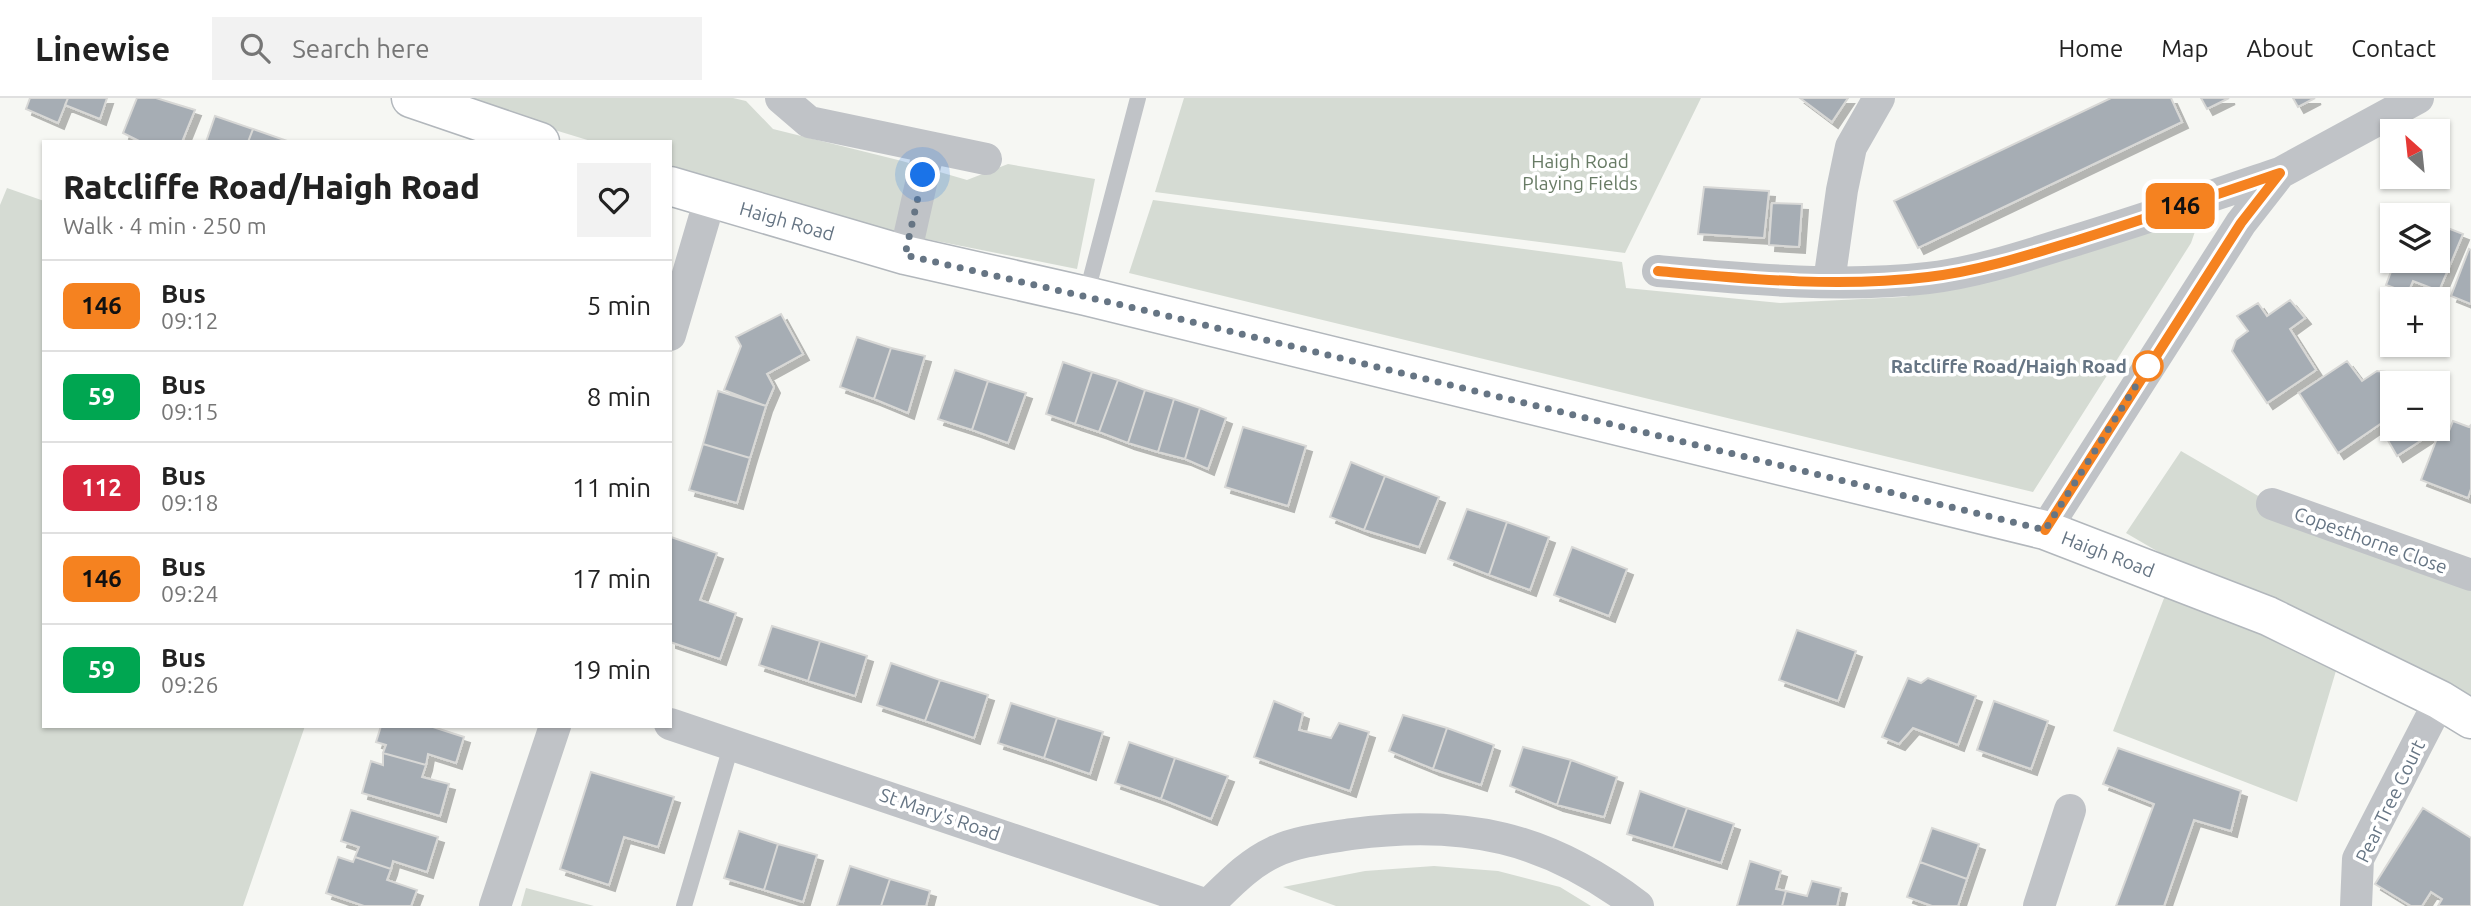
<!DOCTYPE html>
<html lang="en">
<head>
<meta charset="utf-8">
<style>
  :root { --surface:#fff; --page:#f2f2f2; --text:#222; --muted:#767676; --line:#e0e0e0 }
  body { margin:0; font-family:Ubuntu,sans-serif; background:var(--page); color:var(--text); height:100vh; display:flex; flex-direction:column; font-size:26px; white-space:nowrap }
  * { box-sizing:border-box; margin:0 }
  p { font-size:23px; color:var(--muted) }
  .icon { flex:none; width:38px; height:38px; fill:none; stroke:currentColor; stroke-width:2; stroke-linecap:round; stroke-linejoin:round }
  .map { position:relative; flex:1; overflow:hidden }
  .side { position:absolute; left:42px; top:42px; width:630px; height:588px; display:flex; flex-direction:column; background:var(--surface); border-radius:0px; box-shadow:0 2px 5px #0004 }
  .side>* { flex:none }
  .badge { padding:0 14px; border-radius:10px; font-size:24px; line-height:46px }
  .needle { width:46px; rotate:333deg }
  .controls { position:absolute; left:2380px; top:21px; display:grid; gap:14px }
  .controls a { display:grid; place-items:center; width:70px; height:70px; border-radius:0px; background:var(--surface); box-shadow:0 2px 5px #0004; font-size:35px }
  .you { position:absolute; width:35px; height:35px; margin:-18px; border:5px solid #fff; border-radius:50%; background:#1a73e8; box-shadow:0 0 0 10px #1a73e833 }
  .map>.badge { position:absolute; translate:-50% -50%; box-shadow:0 0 0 4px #fff }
  .round { display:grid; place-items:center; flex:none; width:74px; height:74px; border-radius:0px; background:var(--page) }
  .head { display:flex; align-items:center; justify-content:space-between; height:119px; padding:0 21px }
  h1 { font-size:33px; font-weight:800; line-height:52px }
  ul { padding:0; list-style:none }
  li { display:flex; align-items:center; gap:21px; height:91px; padding:0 21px; border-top:2px solid var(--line) }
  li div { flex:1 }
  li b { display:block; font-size:26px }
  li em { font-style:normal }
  li .badge { min-width:77px; font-weight:700; text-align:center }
  header { display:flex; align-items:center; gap:42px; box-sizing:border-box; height:98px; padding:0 35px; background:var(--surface); border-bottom:2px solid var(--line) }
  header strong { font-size:33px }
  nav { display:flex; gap:38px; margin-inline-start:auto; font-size:24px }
  .search { width:490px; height:63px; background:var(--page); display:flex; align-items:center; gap:18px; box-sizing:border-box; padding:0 24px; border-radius:0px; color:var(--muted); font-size:26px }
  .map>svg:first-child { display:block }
</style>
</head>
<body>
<header>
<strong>Linewise</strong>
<div class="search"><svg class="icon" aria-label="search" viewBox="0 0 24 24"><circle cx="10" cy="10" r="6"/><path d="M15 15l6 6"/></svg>Search here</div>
<nav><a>Home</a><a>Map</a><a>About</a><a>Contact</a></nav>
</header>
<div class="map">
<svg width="2471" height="808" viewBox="0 0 2471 808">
  <defs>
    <filter id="shadow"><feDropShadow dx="6" dy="6" stdDeviation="0" flood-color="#0004"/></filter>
  </defs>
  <rect width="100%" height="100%" fill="#f6f7f3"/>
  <!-- green -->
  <path fill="#d5dbd3" d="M 450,0 L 733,0 L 746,3 L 773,31 L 902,63 L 967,82 L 1008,66 L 1095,81 L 1077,171 L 886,133 L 670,67 L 670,44 L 594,44 Z
    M 1184,0 L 1701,0 L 1625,155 L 1155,94 Z
    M 7,90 L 44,103 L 44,628 L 305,628 L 243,808 L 0,808 L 0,107 Z
    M 1153,102 L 1622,164 L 1626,190 L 1780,205 L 1903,199 L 1963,188 L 2182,118 L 2199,122 L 2191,145 L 2033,394 L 1129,175 Z
    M 2181,353 L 2272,406 L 2471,477 L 2471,621 L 2268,518 L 2126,435 Z
    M 2166,495 L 2338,566 L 2297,704 L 2113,633 Z
    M 1434,768 L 1498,773 L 1560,789 L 1591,808 L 1336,808 L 1283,789 L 1365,773 Z
    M 526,790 L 594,808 L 521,808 Z"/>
  <!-- building -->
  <path fill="#a6adb4" stroke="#d8d8d6" stroke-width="2" filter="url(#shadow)" d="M 30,0 L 68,0 L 58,25 L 26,11 Z
    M 68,0 L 107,0 L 100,21 L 65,7 Z
    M 137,0 L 156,0 L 195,12 L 182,44 L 141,44 L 123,35 Z
    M 1800,0 L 1848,0 L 1832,24 Z
    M 2111,0 L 2171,0 L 2182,24 L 1918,150 L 1894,103 Z
    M 2201,0 L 2229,0 L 2207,11 Z
    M 2293,0 L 2315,0 L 2298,9 Z
    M 215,18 L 253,31 L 248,44 L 206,44 Z
    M 253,31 L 290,44 L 248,44 Z
    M 1704,89 L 1769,93 L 1764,140 L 1698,136 Z
    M 1772,105 L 1802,106 L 1799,149 L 1769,147 Z
    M 2445,129 L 2463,136 L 2439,193 L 2413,183 L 2408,195 L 2386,187 L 2395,163 L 2438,163 L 2438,139 L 2441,140 Z
    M 2469,151 L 2471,152 L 2471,206 L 2451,198 Z
    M 2290,202 L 2305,220 L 2290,231 L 2316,272 L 2267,305 L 2232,253 L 2236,242 L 2248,233 L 2237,218 L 2258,205 L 2267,218 Z
    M 781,216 L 803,256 L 767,276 L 774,289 L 766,308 L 724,292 L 741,248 L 736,239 Z
    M 857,239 L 891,250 L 874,301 L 840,289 Z
    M 891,250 L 925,258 L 908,315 L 874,301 Z
    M 2347,263 L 2362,283 L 2377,273 L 2386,274 L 2392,282 L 2392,310 L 2386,314 L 2389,320 L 2338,355 L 2299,295 Z
    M 1063,264 L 1092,274 L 1075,326 L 1046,316 Z
    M 955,272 L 988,283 L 972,332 L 938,321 Z
    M 1092,274 L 1118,282 L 1099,334 L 1075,326 Z
    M 1118,282 L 1145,292 L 1128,345 L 1099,334 Z
    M 988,283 L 1026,295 L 1008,345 L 972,332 Z
    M 1145,292 L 1174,301 L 1158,354 L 1128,345 Z
    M 718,293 L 766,308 L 750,360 L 703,346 Z
    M 1174,301 L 1200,310 L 1185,361 L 1158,354 Z
    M 1200,310 L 1226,320 L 1208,371 L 1185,361 Z
    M 2453,323 L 2469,329 L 2471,327 L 2471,391 L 2468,400 L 2421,382 L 2439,335 L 2447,338 Z
    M 2392,325 L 2392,331 L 2424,331 L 2428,338 L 2397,358 L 2382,332 Z
    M 1243,329 L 1306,348 L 1288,408 L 1225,389 Z
    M 703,346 L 750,360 L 737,405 L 689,392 Z
    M 1351,364 L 1385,378 L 1364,432 L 1330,419 Z
    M 1385,378 L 1439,399 L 1419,449 L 1364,432 Z
    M 1467,411 L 1507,424 L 1489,477 L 1448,461 Z
    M 1507,424 L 1549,439 L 1530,492 L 1489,477 Z
    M 671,439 L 717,455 L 700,502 L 736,515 L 720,561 L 670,544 Z
    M 1572,449 L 1627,471 L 1609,518 L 1554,497 Z
    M 772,528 L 820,543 L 808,583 L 759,567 Z
    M 1797,532 L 1856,553 L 1838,603 L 1779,582 Z
    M 820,543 L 867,558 L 855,598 L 808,583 Z
    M 891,565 L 940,582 L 925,623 L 877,607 Z
    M 1908,580 L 1921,585 L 1928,580 L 1976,598 L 1958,647 L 1913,630 L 1899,646 L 1882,639 Z
    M 940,582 L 988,597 L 974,640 L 925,623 Z
    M 1274,603 L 1303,615 L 1299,632 L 1331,640 L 1339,625 L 1369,634 L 1350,693 L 1254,659 Z
    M 1994,603 L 2048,623 L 2031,671 L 1977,652 Z
    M 1011,605 L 1057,620 L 1044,660 L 998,645 Z
    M 1403,617 L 1447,630 L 1433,671 L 1389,653 Z
    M 1057,620 L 1103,634 L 1090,676 L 1044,660 Z
    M 381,628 L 430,628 L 464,639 L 456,665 L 428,656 L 426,667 L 383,655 L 386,647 L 376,644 Z
    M 1447,630 L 1494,647 L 1481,687 L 1433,671 Z
    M 1129,644 L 1175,660 L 1161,701 L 1115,685 Z
    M 1523,649 L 1571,662 L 1557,707 L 1510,688 Z
    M 2118,650 L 2241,693 L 2231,733 L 2194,722 L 2164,808 L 2116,808 L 2154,706 L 2103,686 Z
    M 383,655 L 426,667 L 422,679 L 449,686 L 440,718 L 362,695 L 371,663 L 383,667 Z
    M 1175,660 L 1228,678 L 1211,721 L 1161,701 Z
    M 1571,662 L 1617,679 L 1604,719 L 1557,707 Z
    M 591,674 L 674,699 L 658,749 L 624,739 L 609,787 L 560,771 Z
    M 1640,693 L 1687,710 L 1673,750 L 1627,736 Z
    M 1687,710 L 1734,726 L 1721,765 L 1673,750 Z
    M 2423,710 L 2471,740 L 2471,808 L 2438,808 L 2442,801 L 2431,794 L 2422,808 L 2411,808 L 2375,786 Z
    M 351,712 L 438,739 L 427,774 L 393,763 L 391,771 L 355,759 L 359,749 L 341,743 Z
    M 1932,730 L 1979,746 L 1967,781 L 1920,764 Z
    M 739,733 L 778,746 L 764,792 L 724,780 Z
    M 778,746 L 817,757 L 803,804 L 764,792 Z
    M 338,759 L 353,764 L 355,759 L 391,771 L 387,782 L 417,792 L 411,808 L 364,808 L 326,795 Z
    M 1750,763 L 1781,773 L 1776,791 L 1786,793 L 1782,808 L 1737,808 Z
    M 1920,764 L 1967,781 L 1958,808 L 1932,808 L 1907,799 Z
    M 850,768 L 890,781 L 881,808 L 837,808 Z
    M 890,781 L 930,793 L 926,808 L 881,808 Z
    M 1812,783 L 1841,790 L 1837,808 L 1782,808 L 1786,793 L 1807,798 Z"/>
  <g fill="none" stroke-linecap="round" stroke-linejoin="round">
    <defs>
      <path id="secondary" d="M 411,0 L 540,44
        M 670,88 L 905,157 L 1086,198 L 2045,432 L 2268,518 L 2440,602 L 2471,621"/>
    </defs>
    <!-- secondary casing -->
    <use href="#secondary" stroke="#b2b7bc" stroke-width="41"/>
    <!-- service -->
    <path stroke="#c0c3c7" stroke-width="16" d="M 1086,198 L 1138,0
      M 684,808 L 732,645"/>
    <!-- minor -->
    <path stroke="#c0c3c7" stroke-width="32" d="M 781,0 L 809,24 L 986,61
      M 905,157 L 929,50
      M 1658,173 C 1747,181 1839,190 1928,180 C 1978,174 2025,158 2073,143 C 2142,122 2211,98 2280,75
      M 1829,184 L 1842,92 L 1851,49 L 1879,0
      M 670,237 L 710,101
      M 2272,406 L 2471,477
      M 2045,432 L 2241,125 L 2280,75 L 2418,0
      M 670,626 L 1210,808
      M 1208,807 C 1229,787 1248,766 1274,754 C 1297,743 1327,740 1352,736 C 1465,721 1547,739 1638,808
      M 495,808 L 555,628
      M 2039,808 L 2070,712
      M 2356,808 L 2358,761 L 2440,602"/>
    <!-- secondary -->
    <use href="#secondary" stroke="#fff" stroke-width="38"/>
  </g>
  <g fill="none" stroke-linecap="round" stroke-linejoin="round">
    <defs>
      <path id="line" d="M 1658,173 C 1748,181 1838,190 1928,179 C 1979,173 2029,157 2078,142 C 2145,121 2212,98 2280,75 L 2241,125 L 2045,432"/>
    </defs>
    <!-- line casing -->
    <use href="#line" stroke="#fff" stroke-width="16"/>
    <!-- line -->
    <use href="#line" stroke="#f58220" stroke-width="10"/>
    <!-- walk -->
    <path stroke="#667584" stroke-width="7" stroke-dasharray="0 12.6" d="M 923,77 L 905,157 L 1139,211 L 2045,432 L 2154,259 L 2148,268"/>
  </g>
  <!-- markers -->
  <circle fill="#fff" stroke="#f58220" stroke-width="3.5" cx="2148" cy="268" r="14"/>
  <g text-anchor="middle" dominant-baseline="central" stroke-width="7" stroke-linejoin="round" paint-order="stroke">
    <!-- park labels -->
    <g font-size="19" fill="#687b65" stroke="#fff">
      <text x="1580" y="63">Haigh Road<tspan x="1580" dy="22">Playing Fields</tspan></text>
    </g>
    <!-- street labels -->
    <g font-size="19" fill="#667584" stroke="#fff">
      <text transform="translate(787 123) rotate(16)">Haigh Road</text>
      <text transform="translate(2371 442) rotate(20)">Copesthorne Close</text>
      <text transform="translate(2108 456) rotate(21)">Haigh Road</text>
      <text transform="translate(2390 703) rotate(-64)">Pear Tree Court</text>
      <text transform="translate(940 716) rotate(19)">St Mary's Road</text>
    </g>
    <!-- stop labels -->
    <g font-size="19" font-weight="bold" fill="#667584" stroke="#fff" text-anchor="end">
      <text x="2127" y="268">Ratcliffe Road/Haigh Road</text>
    </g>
  </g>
</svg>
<div class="controls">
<a><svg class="needle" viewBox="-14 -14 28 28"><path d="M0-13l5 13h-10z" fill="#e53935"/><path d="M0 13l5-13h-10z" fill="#767676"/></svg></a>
<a><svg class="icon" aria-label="layers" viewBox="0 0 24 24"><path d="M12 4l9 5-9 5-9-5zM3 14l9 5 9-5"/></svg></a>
<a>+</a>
<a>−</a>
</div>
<div class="you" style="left:923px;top:77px"></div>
<b class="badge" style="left:2180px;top:108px;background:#f58220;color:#111">146</b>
<section class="side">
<div class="head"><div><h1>Ratcliffe Road/Haigh Road</h1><p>Walk · 4 min · 250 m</p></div><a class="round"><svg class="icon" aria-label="heart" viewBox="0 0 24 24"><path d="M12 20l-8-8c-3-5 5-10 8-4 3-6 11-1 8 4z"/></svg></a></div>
<ul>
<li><span class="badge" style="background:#f58220;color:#111">146</span><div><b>Bus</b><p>09:12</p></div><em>5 min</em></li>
<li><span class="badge" style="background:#00a651;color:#fff">59</span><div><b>Bus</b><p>09:15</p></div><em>8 min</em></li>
<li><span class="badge" style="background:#d7263d;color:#fff">112</span><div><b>Bus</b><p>09:18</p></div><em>11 min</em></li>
<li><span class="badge" style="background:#f58220;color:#111">146</span><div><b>Bus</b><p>09:24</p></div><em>17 min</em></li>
<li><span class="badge" style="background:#00a651;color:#fff">59</span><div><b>Bus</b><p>09:26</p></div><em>19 min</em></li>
</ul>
</section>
</div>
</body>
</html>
